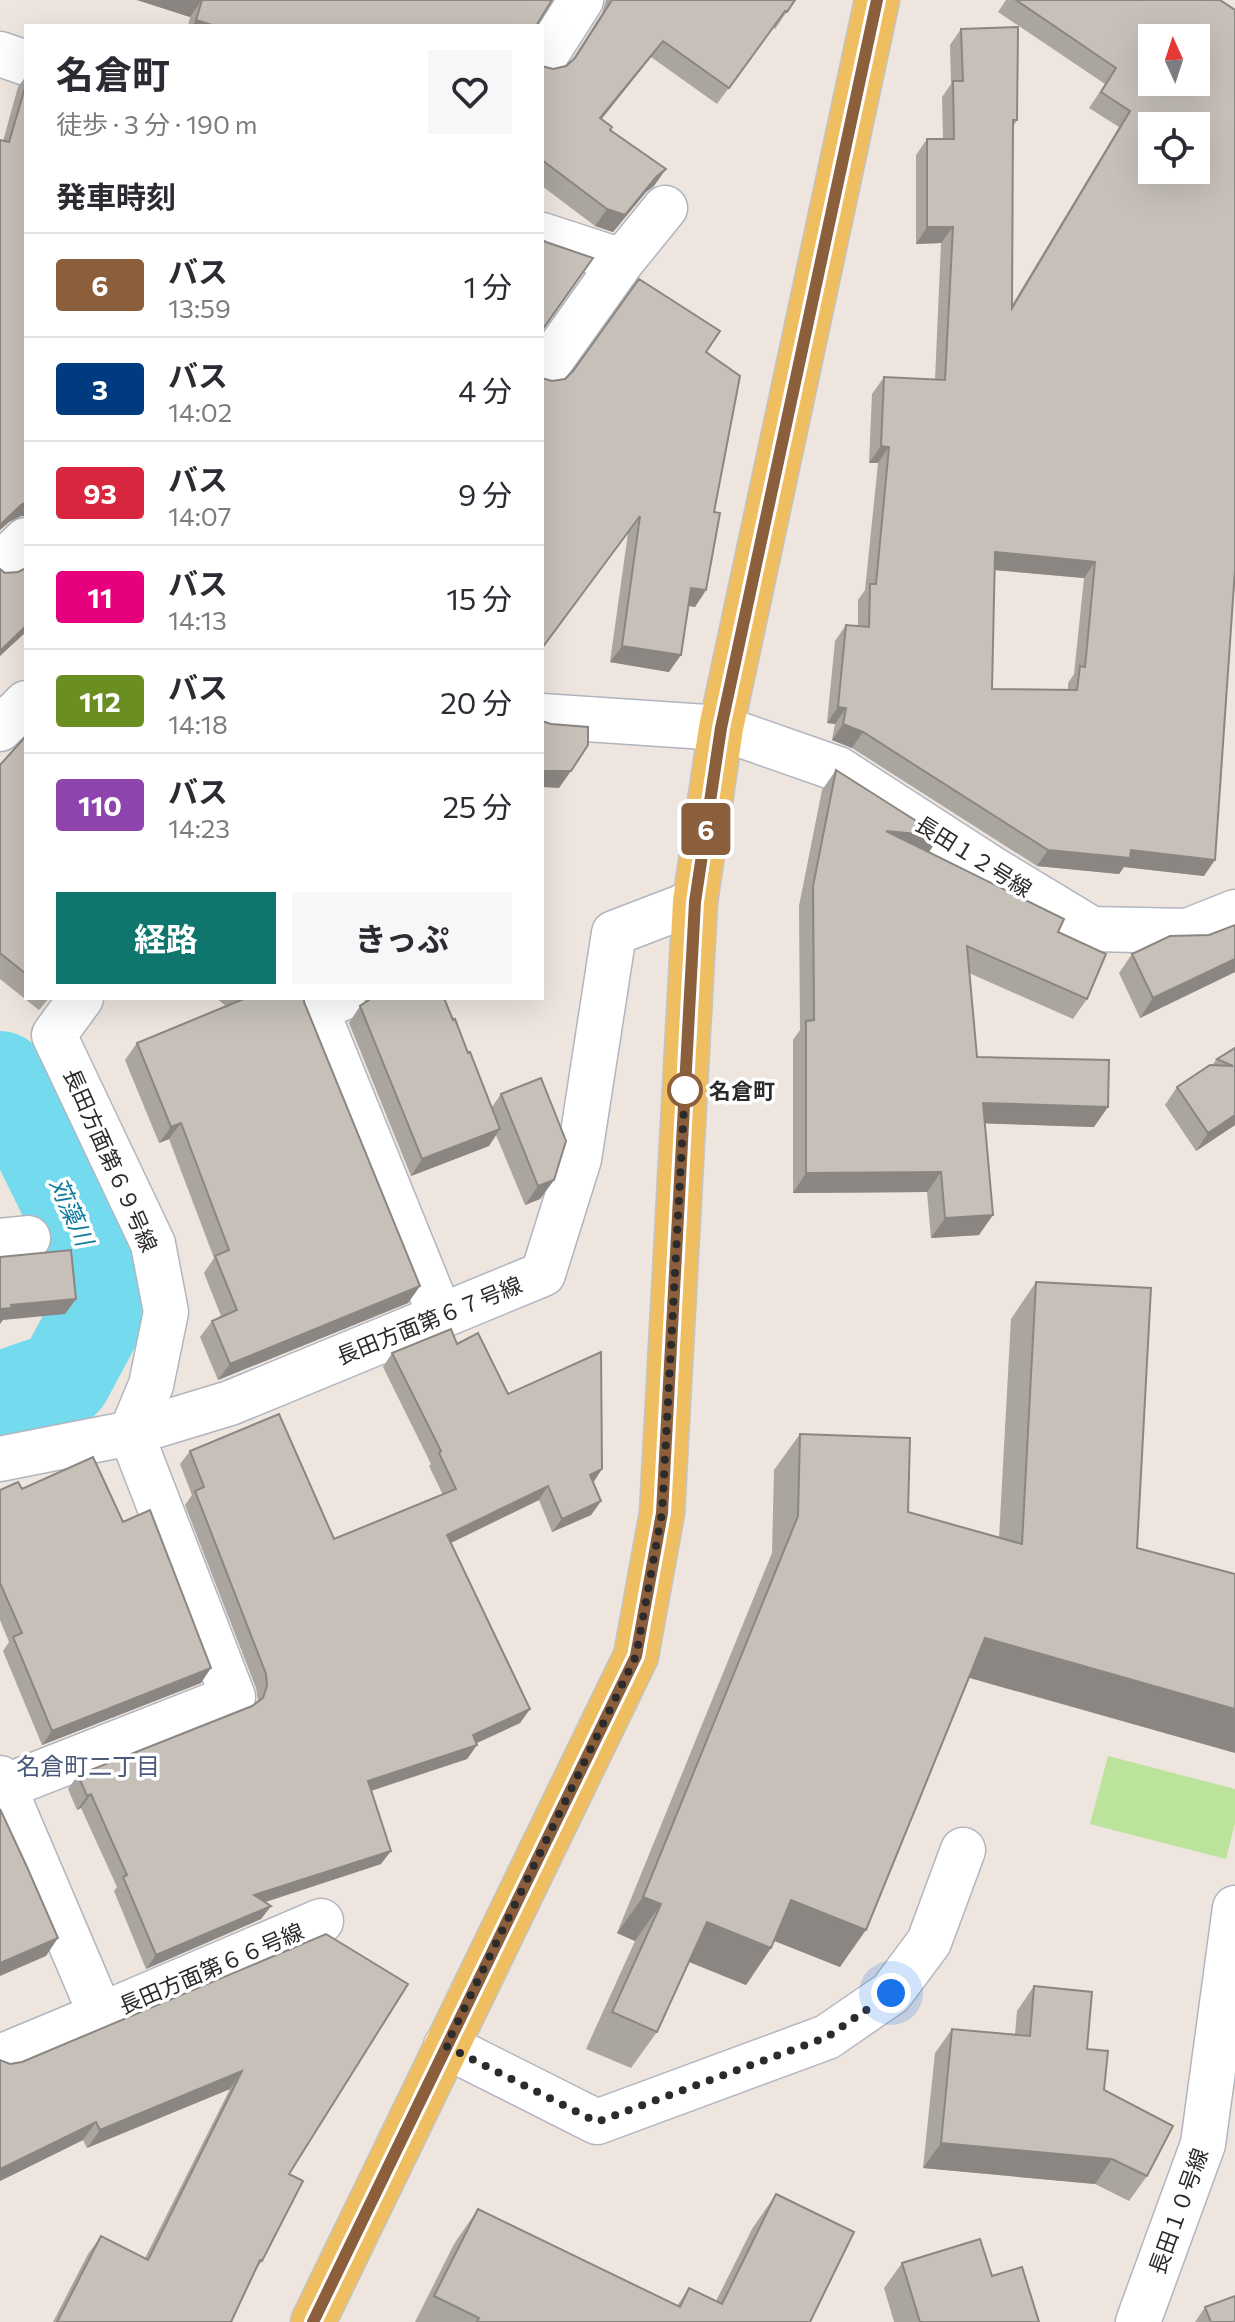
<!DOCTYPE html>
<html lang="ja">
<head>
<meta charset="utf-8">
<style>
  :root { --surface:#fff; --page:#f7f7f7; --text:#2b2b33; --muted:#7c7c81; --line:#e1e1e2; --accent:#0f766e }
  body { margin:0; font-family:Commissioner,"Noto Sans JP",sans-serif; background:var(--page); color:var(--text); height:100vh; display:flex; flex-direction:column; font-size:30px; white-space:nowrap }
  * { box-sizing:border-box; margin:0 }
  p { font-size:26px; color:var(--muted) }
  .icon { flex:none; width:44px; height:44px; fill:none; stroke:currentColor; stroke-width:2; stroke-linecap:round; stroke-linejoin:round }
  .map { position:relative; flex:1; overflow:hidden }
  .side { position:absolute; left:24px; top:24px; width:520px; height:976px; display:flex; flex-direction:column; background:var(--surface); border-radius:0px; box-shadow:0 8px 32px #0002 }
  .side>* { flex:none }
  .badge { padding:0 16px; border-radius:6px; font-size:28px; line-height:52px }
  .needle { width:52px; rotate:357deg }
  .tools { position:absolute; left:1138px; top:24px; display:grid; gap:16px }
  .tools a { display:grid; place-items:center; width:72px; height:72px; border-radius:0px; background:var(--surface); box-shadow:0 8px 32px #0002; font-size:40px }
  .you { position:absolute; width:40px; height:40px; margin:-20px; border:6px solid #fff; border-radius:50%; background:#1a73e8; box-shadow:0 0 0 12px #1a73e833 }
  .map>.badge { position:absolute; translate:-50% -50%; box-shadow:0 0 0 4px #fff }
  h2 { padding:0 32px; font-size:30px; line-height:72px }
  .round { display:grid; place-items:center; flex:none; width:84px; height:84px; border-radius:0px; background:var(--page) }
  .summary { display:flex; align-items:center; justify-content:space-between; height:136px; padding:0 32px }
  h1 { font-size:38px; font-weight:700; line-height:60px }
  .cta { display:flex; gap:16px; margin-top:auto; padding:16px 32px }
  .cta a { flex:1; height:92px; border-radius:0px; background:var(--accent); color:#fff; font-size:32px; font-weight:700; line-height:92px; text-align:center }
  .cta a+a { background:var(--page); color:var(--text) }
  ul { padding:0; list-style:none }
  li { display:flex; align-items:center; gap:24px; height:104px; padding:0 32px; border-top:2px solid var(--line) }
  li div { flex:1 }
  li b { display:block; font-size:30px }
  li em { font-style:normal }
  li .badge { min-width:88px; font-weight:700; text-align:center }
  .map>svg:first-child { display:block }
</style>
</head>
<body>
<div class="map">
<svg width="1235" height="2322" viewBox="0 0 1235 2322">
  <rect width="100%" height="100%" fill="#ede5de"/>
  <!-- green -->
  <path fill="#bce39b" d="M 1108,1756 L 1235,1789 L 1235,1823 L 1226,1859 L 1090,1824 Z"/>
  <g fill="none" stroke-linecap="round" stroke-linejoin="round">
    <!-- river -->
    <path stroke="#73dbed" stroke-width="96" d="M 0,1079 L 25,1112 L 92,1248 L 94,1322 L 64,1378 L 0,1400"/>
    <defs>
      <path id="minor" d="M 0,54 L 26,63
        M 542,61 L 581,0
        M 542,235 L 622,261
        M 542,373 L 622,261 L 665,208
        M 0,565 L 26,540
        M 542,716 L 721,728 L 838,769 L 991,868 L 1092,929 L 1187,931 L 1235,912
        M 0,729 L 26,703
        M 343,998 L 316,1009 L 440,1315
        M 0,1241 L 28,1238
        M 0,1459 L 131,1433 L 151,1385 L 166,1312 L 153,1244 L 54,1035 L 81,998
        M 0,1778 L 101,2015 L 0,2057
        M 4,1787 L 233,1697 L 131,1433 L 230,1403 L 543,1274 L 579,1159 L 614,933 L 695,902
        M 101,2015 L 321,1921
        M 446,2046 L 597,2122 L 827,2037 L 891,1993 L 929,1942 L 963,1850
        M 1138,2322 L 1203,2144 L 1235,1908"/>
      <path id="major" d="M 313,2322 L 636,1656 L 662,1513 L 695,902 L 721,728 L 877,0"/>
    </defs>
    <!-- minor casing -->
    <use href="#minor" stroke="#b1b5bf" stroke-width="47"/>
    <!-- major casing -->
    <use href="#major" stroke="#c4c4c4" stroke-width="47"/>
    <!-- minor -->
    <use href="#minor" stroke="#fff" stroke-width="44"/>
    <!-- major -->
    <use href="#major" stroke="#efbe61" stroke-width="44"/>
  </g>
  <!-- wall -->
  <path fill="#aaa59f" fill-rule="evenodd" d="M 137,0 L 552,0 L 536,26 L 188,26 L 190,17 Z
    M 606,0 L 795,0 L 775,29 L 773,27 L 717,104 L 651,57 L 601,119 L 654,186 L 646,192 L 613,232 L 595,226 L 542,186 L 542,66 L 553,69 L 566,66 L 572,60 L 602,13 Z
    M 1006,0 L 1220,0 L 1235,10 L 1235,580 L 1204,876 L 1124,867 L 1119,874 L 1037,866 L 852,748 L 832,740 L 835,724 L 827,723 L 835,641 L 846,625 L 858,626 L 858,600 L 865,590 L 878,463 L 869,463 L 872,394 L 884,377 L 935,380 L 941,243 L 916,244 L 916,155 L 927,139 L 943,139 L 942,97 L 951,84 L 950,45 L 961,29 L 1017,120 L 1013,127 L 1012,305 L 1119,127 L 1089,108 L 1105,84 L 998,12 ZM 994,570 L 1084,578 L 1074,674 L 1068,683 L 1068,690 L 992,689 Z
    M 26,76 L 26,516 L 21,516 L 9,522 L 0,530 L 0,140 L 3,141 L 18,87 Z
    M 706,352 L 714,512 L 706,590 L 695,607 L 688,606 L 669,672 L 610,662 L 628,533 L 552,381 Z
    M 26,736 L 26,998 L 49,998 L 39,1010 L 0,979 L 0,765 Z
    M 836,770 L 940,836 L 929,852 L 1058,932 L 1087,999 L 1073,1019 L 969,973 L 977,1057 L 1094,1127 L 985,1123 L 979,1235 L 931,1238 L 927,1192 L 793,1193 L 793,1040 L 800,1030 L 799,906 L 822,790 Z
    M 1235,925 L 1235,972 L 1140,1018 L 1119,973 L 1132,954 L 1209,935 Z
    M 216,998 L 304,998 L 304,1002 L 420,1286 L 408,1303 L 218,1380 L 200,1337 L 212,1321 L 221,1316 L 204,1273 L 214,1258 L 169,1139 L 159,1143 L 125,1060 L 137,1043 L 226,1006 Z
    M 367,998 L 444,998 L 453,1020 L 492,1107 L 501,1094 L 554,1180 L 540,1199 L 525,1205 L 496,1135 L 489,1146 L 411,1176 L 349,1023 L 360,1006 L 368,1001 Z
    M 1235,1048 L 1235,1125 L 1196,1151 L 1165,1105 L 1177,1087 L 1212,1065 L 1217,1059 Z
    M 1036,1282 L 1151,1288 L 969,1678 L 840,1967 L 774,1941 L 771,1948 L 746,1985 L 689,1962 L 657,2032 L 631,2068 L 586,2049 L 635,1941 L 617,1933 L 772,1553 L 774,1470 L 800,1434 L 908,1512 L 999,1538 L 1011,1319 Z
    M 457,1344 L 508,1394 L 593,1482 L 601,1501 L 591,1515 L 552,1532 L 539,1500 L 451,1543 L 530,1709 L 520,1723 L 476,1743 L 477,1745 L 467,1759 L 371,1791 L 381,1864 L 265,1902 L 271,1906 L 261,1919 L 146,1969 L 114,1891 L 117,1887 L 81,1808 L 77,1810 L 68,1789 L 78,1775 L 252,1706 L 257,1703 L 258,1700 L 256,1688 L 185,1505 L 192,1495 L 180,1464 L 190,1451 L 334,1539 L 443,1495 L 429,1466 L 431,1464 L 383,1367 L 392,1353 Z
    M 22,1489 L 123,1522 L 201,1683 L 42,1745 L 3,1651 L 9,1642 L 0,1620 L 0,1490 Z
    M 326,1934 L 289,2174 L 262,2261 L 255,2271 L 231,2322 L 53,2322 L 88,2254 L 101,2236 L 145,2258 L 230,2089 L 87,2148 L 83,2140 L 0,2181 L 0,2060 L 10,2064 L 22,2062 Z
    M 1034,1986 L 1087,2049 L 1104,2090 L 1147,2176 L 1129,2201 L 1095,2184 L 923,2168 L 935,2053 L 952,2029 L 1015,2034 L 1017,2011 Z
    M 776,2194 L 810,2322 L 415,2322 L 454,2244 L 478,2209 L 677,2306 L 689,2288 L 716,2301 L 752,2229 Z
    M 902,2263 L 992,2276 L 1039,2322 L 894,2322 L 884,2288 Z
    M 1205,2307 L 1235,2322 L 1195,2322 Z"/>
  <!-- shaded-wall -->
  <path fill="#8b8682" d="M 137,0 L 202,0 L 190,17 Z
    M 196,20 L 215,26 L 192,26 Z
    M 663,41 L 651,57 L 589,135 L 600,118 Z
    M 666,169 L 654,186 L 646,192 L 613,232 L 595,226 L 607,209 Z
    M 927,227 L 953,227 L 941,243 L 916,244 Z
    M 881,446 L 889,447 L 878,463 L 869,463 Z
    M 26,502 L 26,516 L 21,516 L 9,522 L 0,530 L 0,525 L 21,505 Z
    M 995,552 L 1095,562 L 1084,578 L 983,569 Z
    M 691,588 L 706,590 L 695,607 L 679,604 Z
    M 26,626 L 26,632 L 0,656 L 0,651 Z
    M 622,646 L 681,655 L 669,672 L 610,662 Z
    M 838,707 L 846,708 L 835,724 L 827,723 Z
    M 843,724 L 863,732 L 852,748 L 832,740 Z
    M 542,771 L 571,771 L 559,788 L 542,787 Z
    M 886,831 L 940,836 L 926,856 Z
    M 1048,850 L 1131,850 L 1215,860 L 1204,876 L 1124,867 L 1119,874 L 1037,866 Z
    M 1235,959 L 1235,972 L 1140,1018 L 1153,998 Z
    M 983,1103 L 1108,1107 L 1094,1127 L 970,1123 Z
    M 1235,1115 L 1235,1125 L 1196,1151 L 1208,1133 Z
    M 181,1123 L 169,1139 L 159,1143 L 171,1127 Z
    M 500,1129 L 489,1146 L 411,1176 L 422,1159 Z
    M 941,1172 L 927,1192 L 793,1193 L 806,1173 Z
    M 554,1180 L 540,1199 L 525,1205 L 538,1186 Z
    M 993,1215 L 979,1235 L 931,1238 L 945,1218 Z
    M 420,1286 L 408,1303 L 218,1380 L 230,1364 Z
    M 76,1299 L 65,1314 L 3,1320 L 0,1324 L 0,1309 L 11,1305 Z
    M 602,1469 L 593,1483 L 590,1475 Z
    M 548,1486 L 539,1500 L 438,1549 L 447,1535 Z
    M 601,1501 L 591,1515 L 552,1532 L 562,1519 Z
    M 985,1638 L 1235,1709 L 1235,1753 L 959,1675 Z
    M 211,1668 L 201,1683 L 42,1745 L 52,1731 Z
    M 530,1709 L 520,1723 L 464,1749 L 473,1735 Z
    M 477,1745 L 467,1759 L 358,1795 L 368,1781 Z
    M 91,1794 L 81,1808 L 77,1810 L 87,1796 Z
    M 391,1851 L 381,1864 L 244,1909 L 254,1895 Z
    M 643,1897 L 661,1904 L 635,1941 L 617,1933 Z
    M 791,1900 L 866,1930 L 840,1967 L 765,1937 Z
    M 271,1906 L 261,1919 L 146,1969 L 156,1955 Z
    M 707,1922 L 771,1948 L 746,1985 L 682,1959 Z
    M 58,1938 L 46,1956 L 0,1976 L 0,1963 Z
    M 242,2071 L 230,2089 L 87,2148 L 100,2130 Z
    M 96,2122 L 83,2140 L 0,2181 L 0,2169 Z
    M 941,2143 L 1112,2159 L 1095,2184 L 923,2168 Z"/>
  <!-- building -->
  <path fill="#c6c0b9" stroke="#8b8682" stroke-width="2" fill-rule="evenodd" d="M 201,0 L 552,0 L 536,26 L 215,26 L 196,20 L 202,0 Z
    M 612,0 L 795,0 L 787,12 L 785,11 L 729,88 L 663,41 L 600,118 L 612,127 L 610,130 L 666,169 L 657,176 L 625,215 L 607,209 L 542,160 L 542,66 L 553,69 L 566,66 L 575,58 Z
    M 1016,0 L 1220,0 L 1235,10 L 1235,570 L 1215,860 L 1131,850 L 1130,858 L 1048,850 L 863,732 L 843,724 L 846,708 L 838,707 L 846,625 L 869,627 L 870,584 L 876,584 L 889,447 L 881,446 L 884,377 L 945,380 L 953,227 L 927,227 L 927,139 L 954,139 L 953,81 L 963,81 L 961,29 L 1018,27 L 1017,120 L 1013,120 L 1012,308 L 1130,111 L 1101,92 L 1116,68 ZM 1152,38 L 1196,38 L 1196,82 L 1152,82 ZM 1152,126 L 1196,126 L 1196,170 L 1152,170 ZM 995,552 L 1095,562 L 1085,667 L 1080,666 L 1077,690 L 992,689 Z
    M 26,84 L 26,502 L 21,505 L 0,525 L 0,140 L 9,142 Z
    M 542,240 L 546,242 L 593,258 L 542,330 Z
    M 639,279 L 720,331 L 706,352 L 740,376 L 714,512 L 720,513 L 706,590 L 691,588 L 681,655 L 622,646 L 640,516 L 542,648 L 542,378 L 552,381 L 565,379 L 573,371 Z
    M 26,568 L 26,626 L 0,651 L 0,569 L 5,573 L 18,572 Z
    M 542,721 L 551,724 L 588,727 L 588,745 L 571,771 L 542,771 Z
    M 26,736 L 26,974 L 0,953 L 0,765 Z
    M 836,770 L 940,836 L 886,831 L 1064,919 L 1058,932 L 1106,954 L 1087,999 L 967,946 L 977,1057 L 1109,1060 L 1108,1107 L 983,1103 L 993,1215 L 945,1218 L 941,1172 L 806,1173 L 806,1021 L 814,1020 L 813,886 Z
    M 1235,925 L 1235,959 L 1153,998 L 1132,954 L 1170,936 L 1209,935 Z
    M 246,998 L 304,998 L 304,1002 L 420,1286 L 230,1364 L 212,1321 L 237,1310 L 215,1256 L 229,1250 L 181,1123 L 171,1127 L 137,1043 Z
    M 372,998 L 444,998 L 453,1020 L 455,1019 L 468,1053 L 470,1052 L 500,1129 L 422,1159 L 360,1006 Z
    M 1235,1048 L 1235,1115 L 1208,1133 L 1177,1087 L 1210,1065 L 1233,1066 L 1217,1059 Z
    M 541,1078 L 566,1141 L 554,1180 L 538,1186 L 501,1094 Z
    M 71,1250 L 76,1299 L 11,1305 L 12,1308 L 0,1309 L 0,1257 Z
    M 1036,1282 L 1151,1288 L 1137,1548 L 1235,1574 L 1235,1709 L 985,1638 L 866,1930 L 791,1900 L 771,1948 L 707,1922 L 657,2032 L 612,2012 L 661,1904 L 643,1897 L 798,1516 L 800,1434 L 910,1438 L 908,1512 L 1022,1544 Z
    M 451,1329 L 457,1344 L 478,1333 L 508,1394 L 601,1352 L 602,1469 L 590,1475 L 601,1501 L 562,1519 L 548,1486 L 447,1535 L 530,1709 L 473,1735 L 477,1745 L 368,1781 L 391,1851 L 254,1895 L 271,1906 L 156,1955 L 123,1877 L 127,1875 L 91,1794 L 87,1796 L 78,1775 L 252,1706 L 263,1698 L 267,1686 L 266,1674 L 195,1491 L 204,1487 L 190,1451 L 279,1414 L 334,1539 L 456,1489 L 439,1453 L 441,1451 L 392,1353 Z
    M 93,1457 L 123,1522 L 150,1510 L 211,1668 L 52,1731 L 13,1637 L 22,1633 L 0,1583 L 0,1490 L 18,1482 L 22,1489 Z
    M 0,1809 L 27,1867 L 58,1938 L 0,1963 Z
    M 326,1934 L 408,1984 L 289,2174 L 303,2181 L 262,2261 L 260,2260 L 231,2322 L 57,2322 L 101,2236 L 148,2260 L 242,2071 L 100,2130 L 96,2122 L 0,2169 L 0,2060 L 10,2064 L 22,2062 Z
    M 1034,1986 L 1092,1992 L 1087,2049 L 1108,2051 L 1104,2090 L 1173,2126 L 1147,2176 L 1112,2159 L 941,2143 L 952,2029 L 1030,2036 Z
    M 776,2194 L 854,2232 L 810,2322 L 477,2322 L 479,2318 L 434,2296 L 478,2209 L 680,2307 L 689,2288 L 722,2304 Z
    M 980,2239 L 992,2276 L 1022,2267 L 1039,2322 L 920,2322 L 902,2263 Z
    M 1235,2296 L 1235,2322 L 1211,2322 L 1205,2307 Z"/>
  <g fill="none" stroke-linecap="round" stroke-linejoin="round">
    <defs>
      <path id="line" d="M 313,2322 L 636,1656 L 662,1513 L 695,902 L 721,728 L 877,0"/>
    </defs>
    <!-- line casing -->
    <use href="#line" stroke="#fff" stroke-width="18"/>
    <!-- line -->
    <use href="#line" stroke="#8b5e3c" stroke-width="12"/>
    <!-- walk -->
    <path stroke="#2b2b2b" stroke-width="8" stroke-dasharray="0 14.4" d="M 685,1090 L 685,1088 L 662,1513 L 636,1656 L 446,2046 L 597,2122 L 827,2037 L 891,1993"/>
  </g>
  <!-- markers -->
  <circle fill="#fff" stroke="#8b5e3c" stroke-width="4" cx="685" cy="1090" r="16"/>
  <g text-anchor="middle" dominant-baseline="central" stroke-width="7" stroke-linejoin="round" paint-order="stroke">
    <!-- street labels -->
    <g font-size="22" fill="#2b2b2b" stroke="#fff">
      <text transform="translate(974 856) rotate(32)">長田１２号線</text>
      <text transform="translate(111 1160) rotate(66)">長田方面第６９号線</text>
      <text transform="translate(429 1320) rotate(-22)">長田方面第６７号線</text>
      <text transform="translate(211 1968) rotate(-23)">長田方面第６６号線</text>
      <text transform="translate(1178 2211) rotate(-70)">長田１０号線</text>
    </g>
    <!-- stop labels -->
    <g font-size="22" font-weight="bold" fill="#2b2b2b" stroke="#fff" text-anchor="start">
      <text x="709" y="1090">名倉町</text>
    </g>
    <!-- water labels -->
    <g font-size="24" font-style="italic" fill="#0f7b9c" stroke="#fff">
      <text transform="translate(72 1211) rotate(66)">苅藻川</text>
    </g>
    <!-- neighbourhood labels -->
    <g font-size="24" fill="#4c5a7c" stroke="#fff">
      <text x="88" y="1765">名倉町二丁目</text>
    </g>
  </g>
</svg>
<div class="tools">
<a><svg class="needle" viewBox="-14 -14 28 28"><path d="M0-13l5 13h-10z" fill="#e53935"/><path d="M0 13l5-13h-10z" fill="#7c7c81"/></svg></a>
<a><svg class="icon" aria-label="locate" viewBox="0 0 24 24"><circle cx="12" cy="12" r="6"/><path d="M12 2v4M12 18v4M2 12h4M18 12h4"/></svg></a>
</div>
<div class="you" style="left:891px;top:1993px"></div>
<b class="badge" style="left:706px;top:829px;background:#8b5e3c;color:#fff">6</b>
<section class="side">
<div class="summary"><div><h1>名倉町</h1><p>徒歩 · 3 分 · 190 m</p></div><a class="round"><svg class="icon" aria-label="heart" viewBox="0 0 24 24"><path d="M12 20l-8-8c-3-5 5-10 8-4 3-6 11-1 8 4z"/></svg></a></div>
<h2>発車時刻</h2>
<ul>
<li><span class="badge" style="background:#8b5e3c;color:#fff">6</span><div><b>バス</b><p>13:59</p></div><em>1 分</em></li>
<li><span class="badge" style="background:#003b80;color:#fff">3</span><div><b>バス</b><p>14:02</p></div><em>4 分</em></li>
<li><span class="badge" style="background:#d7263d;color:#fff">93</span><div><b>バス</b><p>14:07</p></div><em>9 分</em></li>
<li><span class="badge" style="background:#e6007e;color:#fff">11</span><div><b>バス</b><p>14:13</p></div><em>15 分</em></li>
<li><span class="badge" style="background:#6b8e23;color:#fff">112</span><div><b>バス</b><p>14:18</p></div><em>20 分</em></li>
<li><span class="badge" style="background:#8e44ad;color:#fff">110</span><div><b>バス</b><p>14:23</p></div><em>25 分</em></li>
</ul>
<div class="cta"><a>経路</a><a>きっぷ</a></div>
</section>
</div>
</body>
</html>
